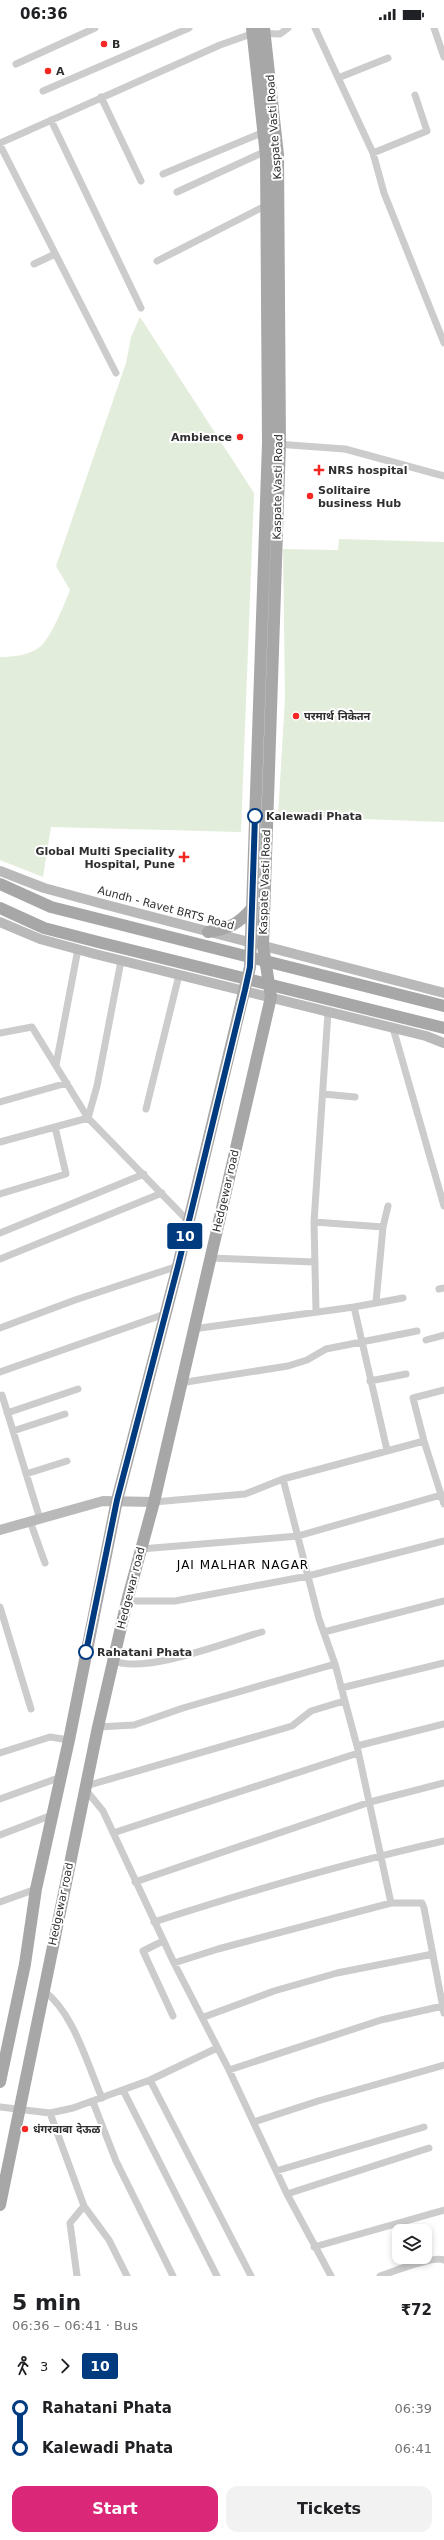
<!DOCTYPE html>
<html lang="en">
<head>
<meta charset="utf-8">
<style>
  :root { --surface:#fff; --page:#f2f2f2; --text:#202124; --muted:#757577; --accent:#db2777 }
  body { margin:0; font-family:"DejaVu Sans","Noto Sans Devanagari",sans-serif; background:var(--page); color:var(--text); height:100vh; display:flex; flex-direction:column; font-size:15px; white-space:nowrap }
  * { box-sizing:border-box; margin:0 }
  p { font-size:13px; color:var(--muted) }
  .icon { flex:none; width:22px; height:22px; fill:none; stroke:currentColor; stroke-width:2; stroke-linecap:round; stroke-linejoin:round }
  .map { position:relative; height:2248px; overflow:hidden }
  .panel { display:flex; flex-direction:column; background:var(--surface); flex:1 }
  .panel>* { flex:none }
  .badge { padding:0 8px; border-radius:3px; font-size:14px; line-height:26px }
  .tools { position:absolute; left:392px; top:2196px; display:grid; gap:8px }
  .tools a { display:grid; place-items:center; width:40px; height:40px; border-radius:8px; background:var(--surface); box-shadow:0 2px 6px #0003; font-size:20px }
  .map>.badge { position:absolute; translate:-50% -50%; box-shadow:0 0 0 2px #fff }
  .legs { display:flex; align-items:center; gap:6px; height:44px; padding:0 12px; font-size:13px }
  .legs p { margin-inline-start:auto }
  .head { display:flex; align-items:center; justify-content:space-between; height:68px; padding:0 12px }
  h1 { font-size:22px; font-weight:700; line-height:30px }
  .button { display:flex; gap:8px; margin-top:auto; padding:8px 12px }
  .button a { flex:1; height:46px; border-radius:12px; background:var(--accent); color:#fff; font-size:16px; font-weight:700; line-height:46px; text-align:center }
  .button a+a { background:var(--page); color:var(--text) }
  ul { padding:0 12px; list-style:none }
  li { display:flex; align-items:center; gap:14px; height:40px; font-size:15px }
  li i { display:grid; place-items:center; width:6px; height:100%; margin:0 5px; background:currentColor }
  li i::after { content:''; width:10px; height:10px; margin:-5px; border:3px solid; border-radius:50%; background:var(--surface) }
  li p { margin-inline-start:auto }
  li:first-child i { background:linear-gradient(#0000 50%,currentColor 0) }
  li:last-child i { background:linear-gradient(currentColor 50%,#0000 0) }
  .status { display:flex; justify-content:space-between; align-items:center; height:28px; padding:0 20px; background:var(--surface); direction:ltr }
  .status svg { height:11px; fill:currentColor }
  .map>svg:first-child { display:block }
</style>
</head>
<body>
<div class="status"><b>06:36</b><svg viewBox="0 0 49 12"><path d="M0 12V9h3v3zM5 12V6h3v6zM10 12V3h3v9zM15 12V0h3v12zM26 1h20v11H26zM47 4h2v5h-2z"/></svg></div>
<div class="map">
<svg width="444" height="2248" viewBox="0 0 444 2248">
  <rect width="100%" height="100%" fill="#fff"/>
  <!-- green -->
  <path fill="#e3eddb" d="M 140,289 L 254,465 L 241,804 L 51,799 L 43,849 L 0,832 L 0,629 C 13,629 31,627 41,618 C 51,609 65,575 70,562 L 56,538 L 126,335 L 131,309 Z
    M 339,511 L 444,514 L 444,794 L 278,788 L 285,670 L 283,521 L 338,522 Z"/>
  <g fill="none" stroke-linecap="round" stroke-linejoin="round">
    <!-- street -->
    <path stroke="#ccc" stroke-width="7" d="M 315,0 L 373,125 L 427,103 L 415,67
      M 434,0 L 444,29
      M 16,36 L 95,0
      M 338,50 L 388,30
      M 43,63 L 189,0
      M 101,69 L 141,153
      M 51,92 L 141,280
      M 0,115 L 220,17 L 254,5 L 280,6 L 288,0
      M 0,117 L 116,345
      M 373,125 L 384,165 L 444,315
      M 163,146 L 264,104
      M 177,164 L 266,123
      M 157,233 L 265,178
      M 34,236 L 55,226
      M 276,416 L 345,421 L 444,448
      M 393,1000 L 444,1178
      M 0,1005 L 32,999 L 88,1090 L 189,1194
      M 56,1037 L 78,921
      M 323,1066 L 355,1069
      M 0,1074 L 67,1055
      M 146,1081 L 179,947
      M 0,1114 L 88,1090 L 97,1058 L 121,933
      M 0,1166 L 66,1146 L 55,1099
      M 314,1194 L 383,1199
      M 0,1205 L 144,1146
      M 210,1230 L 315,1234
      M 0,1231 L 162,1165
      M 439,1261 L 444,1260
      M 376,1274 L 383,1199 L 388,1178
      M 354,1279 L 387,1422
      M 316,1283 L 314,1194 L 328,984
      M 0,1300 L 75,1272 L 178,1238
      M 193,1301 L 354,1279 L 403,1270
      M 426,1312 L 444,1307
      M 0,1344 L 165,1286
      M 370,1353 L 406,1346
      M 180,1355 L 288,1338 L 307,1332 L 326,1321 L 417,1303
      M 2,1367 L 40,1491
      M 7,1385 L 78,1361
      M 13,1403 L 65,1386
      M 424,1413 L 413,1370 L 444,1362
      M 26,1446 L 67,1433
      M 283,1451 L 424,1413 L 444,1476
      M 154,1474 L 245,1466 L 283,1451 L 319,1591 L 335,1636 L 357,1718 L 391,1875
      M 30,1493 L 45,1535
      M 141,1521 L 298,1508 L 441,1467
      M 127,1573 L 175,1573 L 308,1548 L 444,1513
      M 0,1579 L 31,1681
      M 324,1604 L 444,1573
      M 114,1633 C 147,1646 226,1614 262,1604
      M 341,1660 L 444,1635
      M 98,1699 L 134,1697 L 183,1680 L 335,1636
      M 357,1718 L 444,1696
      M 0,1725 L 50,1709 L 69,1712
      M 86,1758 L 292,1698 L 311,1683 L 344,1673
      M 85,1761 L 103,1783 L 174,1935 L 229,2042 L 287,2166 L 331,2248
      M 0,1771 L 61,1749
      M 113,1805 L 358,1725
      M 0,1807 L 52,1787
      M 135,1854 L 370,1774 L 444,1755
      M 0,1874 L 36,1861
      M 154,1894 C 250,1863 346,1835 444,1813
      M 163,1913 L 143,1923 L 173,1988
      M 174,1935 L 218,1921 L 391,1875 L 422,1875 L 424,1880 L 444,1985
      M 44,1963 C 74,1985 87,2036 102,2070
      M 204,1989 L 274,1963 L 337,1945 L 433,1926
      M 229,2042 L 381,1992 L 443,1978
      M 150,2052 L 251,2248
      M 123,2062 L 217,2248
      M 93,2074 L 116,2133 L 173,2248
      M 0,2079 L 50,2085 L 73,2080 L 150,2052 L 217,2020
      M 50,2085 L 84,2178
      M 254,2094 L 318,2073 L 444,2037
      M 276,2143 L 424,2099
      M 287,2166 L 429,2120
      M 314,2219 L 444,2182
      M 77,2248 L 70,2195 L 84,2178 L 109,2212 L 127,2248
      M 380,2248 C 392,2244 435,2227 444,2232"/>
    <!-- secondary -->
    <path stroke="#b9b9b9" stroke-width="10" d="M 0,843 L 44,860 L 103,876 L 444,965
      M 0,894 L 40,911 L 95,926 L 426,1008 L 444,1015
      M 0,1502 L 103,1473 L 154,1474"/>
    <!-- primary -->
    <path stroke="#a7a7a7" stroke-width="12" d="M 208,904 C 228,901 239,896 252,880
      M 0,2054 L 25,1936 L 36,1861 L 69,1712 L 117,1472 L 178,1238 L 250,939 L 268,415 L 266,128 L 252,0
      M 0,2177 L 98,1699 L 127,1573 L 154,1474 L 271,969 L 263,918 L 280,416 L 278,127 L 264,0"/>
    <!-- primary-bridge -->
    <path stroke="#a7a7a7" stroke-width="12" d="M 0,856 L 51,879 L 444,978
      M 0,880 L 44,900 L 98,914 L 444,1000"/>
  </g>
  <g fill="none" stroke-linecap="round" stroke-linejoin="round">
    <defs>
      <path id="line-1" d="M 86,1624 L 117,1472 L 178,1238 L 245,962 L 250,939 L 255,788"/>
    </defs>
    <!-- line-1 casing -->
    <use href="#line-1" stroke="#fff" stroke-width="9"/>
    <!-- line-1 -->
    <use href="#line-1" stroke="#003b80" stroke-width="6"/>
  </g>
  <!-- markers -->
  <g fill="#f42722" stroke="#fff" stroke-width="1.5">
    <circle cx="104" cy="16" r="4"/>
    <circle cx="48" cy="43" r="4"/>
    <circle cx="240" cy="409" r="4"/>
    <path d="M317 436h4v4h4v4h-4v4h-4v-4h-4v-4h4z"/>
    <circle cx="310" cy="468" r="4"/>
    <circle cx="296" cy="688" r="4"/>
    <path d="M182 823h4v4h4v4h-4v4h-4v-4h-4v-4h4z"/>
    <circle cx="25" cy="2101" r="4"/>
  </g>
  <g fill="#fff" stroke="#003b80" stroke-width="2">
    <circle cx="255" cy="788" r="7"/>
    <circle cx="86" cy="1624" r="7"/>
  </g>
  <g text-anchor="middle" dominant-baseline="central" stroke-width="4" stroke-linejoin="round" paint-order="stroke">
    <!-- poi labels -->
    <g font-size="11" font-weight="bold" fill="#2f2f2f" stroke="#fff" text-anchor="start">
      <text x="112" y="16">B</text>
      <text x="56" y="43">A</text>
      <text x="232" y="409" text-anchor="end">Ambience</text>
      <text x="328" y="442">NRS hospital</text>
      <text x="318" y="462">Solitaire<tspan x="318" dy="13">business Hub</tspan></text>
      <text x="304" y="688">परमार्थ निकेतन</text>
      <text x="175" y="823" text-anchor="end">Global Multi Speciality<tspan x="175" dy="13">Hospital, Pune</tspan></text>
      <text x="33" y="2101">धंगरबाबा देऊळ</text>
    </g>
    <!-- street labels -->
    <g font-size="11" fill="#2f2f2f" stroke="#fff">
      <text transform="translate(274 99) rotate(-94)">Kaspate Vasti Road</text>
      <text transform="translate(278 459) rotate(-89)">Kaspate Vasti Road</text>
      <text transform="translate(265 854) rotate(-88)">Kaspate Vasti Road</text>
      <text transform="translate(166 880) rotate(15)">Aundh - Ravet BRTS Road</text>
      <text transform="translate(226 1163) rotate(-77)">Hedgewar road</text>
      <text transform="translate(131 1560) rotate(-76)">Hedgewar road</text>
      <text transform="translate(61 1876) rotate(-78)">Hedgewar road</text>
    </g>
    <!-- stop labels -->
    <g font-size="11" font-weight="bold" fill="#2f2f2f" stroke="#fff" text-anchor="start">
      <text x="266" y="788">Kalewadi Phata</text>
      <text x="97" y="1624">Rahatani Phata</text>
    </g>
    <!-- neighbourhood labels -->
    <g font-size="12" letter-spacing="1" fill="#000" stroke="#fff">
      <text x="243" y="1537">JAI MALHAR NAGAR</text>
    </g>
  </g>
</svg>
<div class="tools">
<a><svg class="icon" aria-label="layers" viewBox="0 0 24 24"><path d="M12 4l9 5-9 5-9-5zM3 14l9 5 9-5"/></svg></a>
</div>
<b class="badge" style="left:185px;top:1208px;background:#003b80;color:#fff">10</b>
</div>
<section class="panel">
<div class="head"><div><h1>5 min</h1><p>06:36 – 06:41 · Bus</p></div><b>₹72</b></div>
<div class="legs"><svg class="icon" aria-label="walk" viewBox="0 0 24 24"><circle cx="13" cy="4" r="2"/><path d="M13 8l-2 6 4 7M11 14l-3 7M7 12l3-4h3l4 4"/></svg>3<svg class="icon" aria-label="forward" viewBox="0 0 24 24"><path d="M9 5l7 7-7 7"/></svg><b class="badge" style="background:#003b80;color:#fff">10</b></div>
<ul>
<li><i style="color:#003b80"></i><b>Rahatani Phata</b><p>06:39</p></li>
<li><i style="color:#003b80"></i><b>Kalewadi Phata</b><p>06:41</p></li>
</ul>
<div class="button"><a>Start</a><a>Tickets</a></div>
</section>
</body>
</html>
